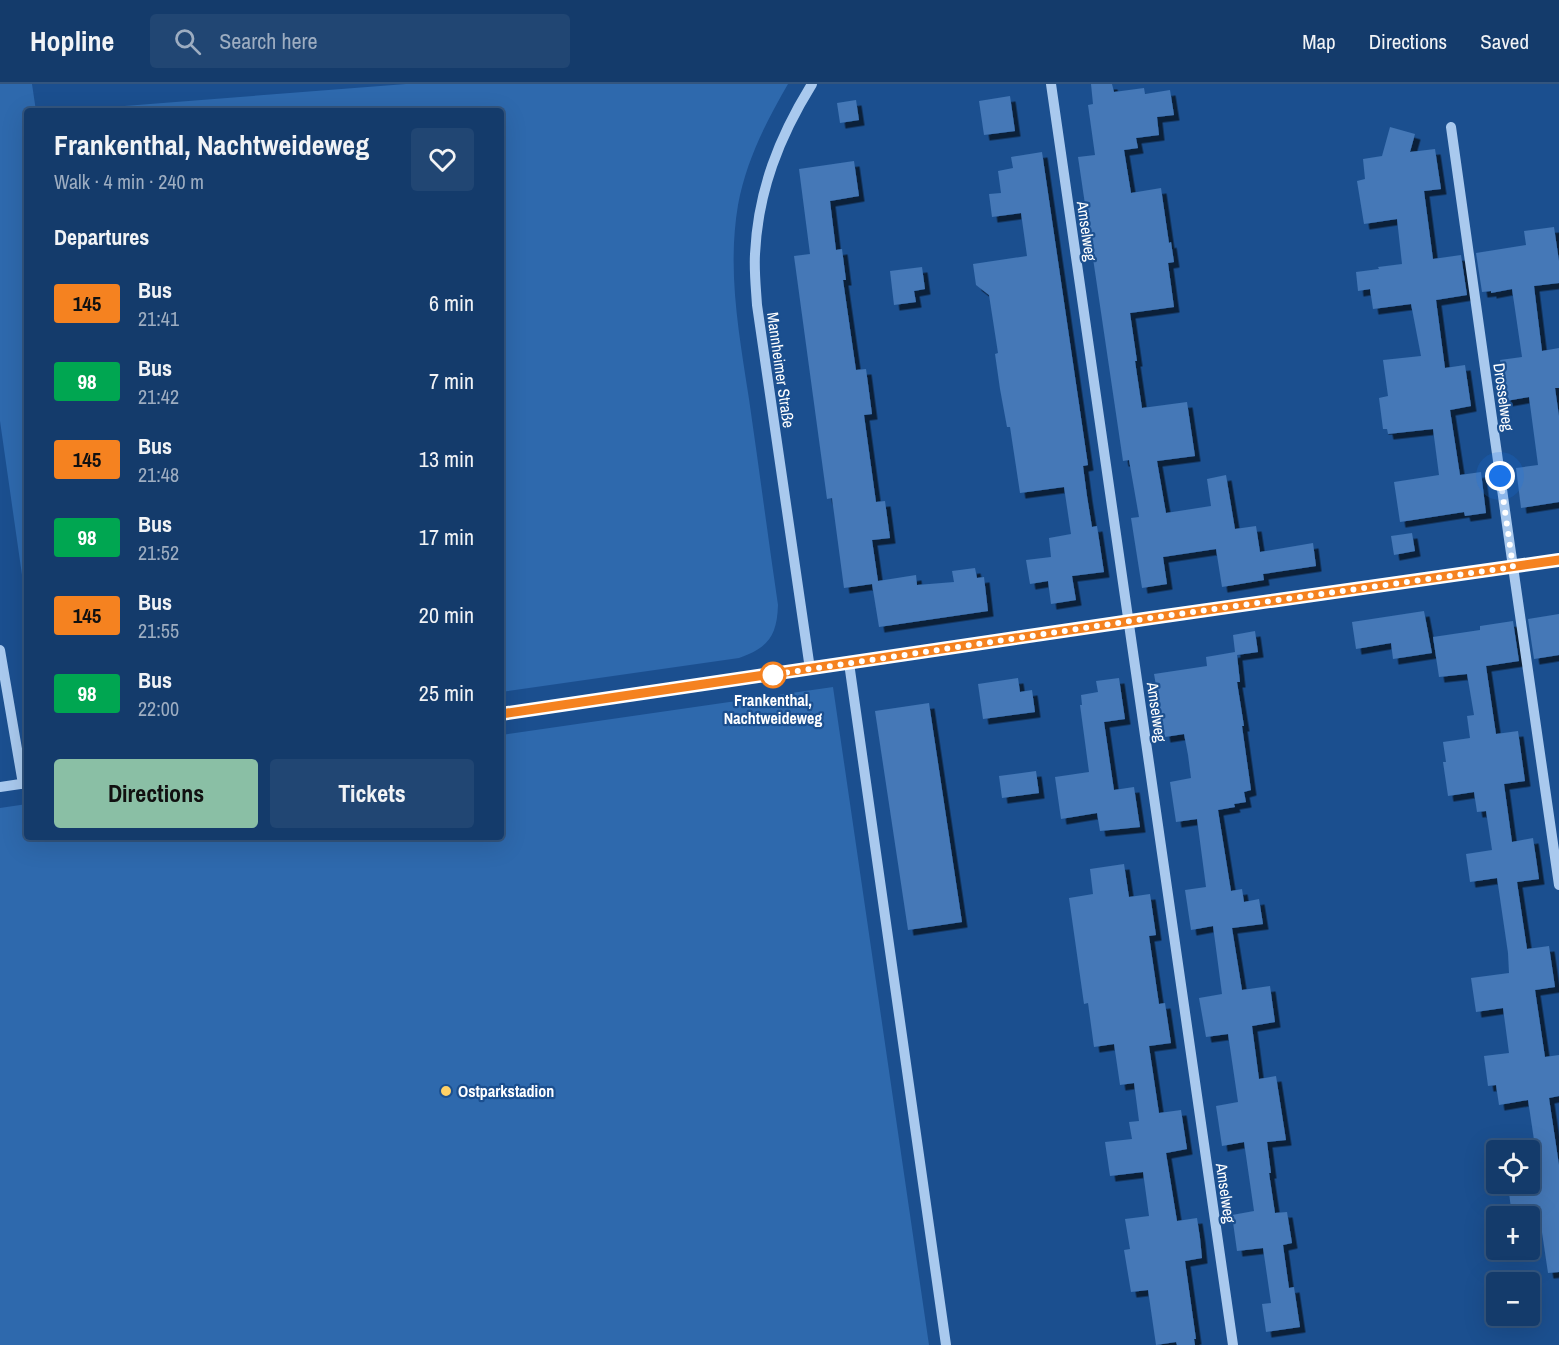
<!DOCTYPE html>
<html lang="en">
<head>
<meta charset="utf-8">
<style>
  :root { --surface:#143b6b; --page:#214673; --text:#f1f3f6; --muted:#9dadc1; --line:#33557e; --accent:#8abfa5 }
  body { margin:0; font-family:"Archivo Narrow",sans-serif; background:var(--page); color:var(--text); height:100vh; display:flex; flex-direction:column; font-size:22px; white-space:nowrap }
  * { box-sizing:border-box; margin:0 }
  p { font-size:20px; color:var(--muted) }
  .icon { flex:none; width:33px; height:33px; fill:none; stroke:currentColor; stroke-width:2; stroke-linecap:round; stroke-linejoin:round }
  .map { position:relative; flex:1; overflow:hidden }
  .side { position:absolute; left:24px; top:24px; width:480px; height:732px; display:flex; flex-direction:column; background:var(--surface); border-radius:6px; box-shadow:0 6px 24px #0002,0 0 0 2px var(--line) }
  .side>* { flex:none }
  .badge { padding:0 12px; border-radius:4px; font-size:21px; line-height:39px }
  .controls { position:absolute; left:1486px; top:1056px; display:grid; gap:12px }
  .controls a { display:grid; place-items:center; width:54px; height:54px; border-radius:6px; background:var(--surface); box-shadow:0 6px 24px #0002,0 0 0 2px var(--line); font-size:30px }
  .you { position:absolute; width:30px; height:30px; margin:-15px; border:4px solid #fff; border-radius:50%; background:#1a73e8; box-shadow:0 0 0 9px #1a73e833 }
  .map>.badge { position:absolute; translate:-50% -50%; box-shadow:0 0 0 3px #fff }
  h2 { padding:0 30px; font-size:22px; line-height:54px }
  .round { display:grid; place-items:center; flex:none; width:63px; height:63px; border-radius:6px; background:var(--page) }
  .overview { display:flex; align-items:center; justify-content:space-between; height:102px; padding:0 30px }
  h1 { font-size:28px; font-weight:700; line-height:45px }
  .action { display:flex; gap:12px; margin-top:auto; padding:12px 30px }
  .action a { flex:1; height:69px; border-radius:6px; background:var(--accent); color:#111; font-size:24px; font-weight:700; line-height:69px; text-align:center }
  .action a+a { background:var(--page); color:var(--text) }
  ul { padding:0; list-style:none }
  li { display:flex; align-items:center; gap:18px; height:78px; padding:0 30px }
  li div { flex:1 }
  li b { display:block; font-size:22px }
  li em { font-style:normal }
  li .badge { min-width:66px; font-weight:700; text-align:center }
  header { display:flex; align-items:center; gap:36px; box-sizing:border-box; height:84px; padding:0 30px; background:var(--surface); border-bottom:2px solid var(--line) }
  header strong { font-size:28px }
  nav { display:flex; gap:33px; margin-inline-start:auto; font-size:21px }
  .search { width:420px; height:54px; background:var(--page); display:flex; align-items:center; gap:15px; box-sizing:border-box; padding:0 21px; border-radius:6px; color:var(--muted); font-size:22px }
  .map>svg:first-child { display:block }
</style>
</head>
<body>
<header>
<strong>Hopline</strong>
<div class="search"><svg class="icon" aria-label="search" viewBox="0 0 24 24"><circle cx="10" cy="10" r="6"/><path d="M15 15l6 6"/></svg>Search here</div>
<nav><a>Map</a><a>Directions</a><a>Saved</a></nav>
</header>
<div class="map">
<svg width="1559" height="1261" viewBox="0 0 1559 1261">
  <defs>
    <filter id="shadow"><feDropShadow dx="5.5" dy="5.5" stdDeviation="0" flood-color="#0009"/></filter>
  </defs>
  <rect width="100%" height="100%" fill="#1b4f8f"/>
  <!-- green -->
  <path fill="#2e69ad" d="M 0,0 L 32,0 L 36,27 L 27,27 L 27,526 L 0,337 Z
    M 406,0 L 788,0 C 766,38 746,77 738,121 C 727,187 739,249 749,315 C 759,384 768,453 778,521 C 777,552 768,564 739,574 L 501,608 L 501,27 L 60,27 Z
    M 833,603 L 929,1261 L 0,1261 L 0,724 L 27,720 L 27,753 L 501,753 L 501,651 Z"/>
  <!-- building -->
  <path fill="#4478b7" filter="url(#shadow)" d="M 1091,0 L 1112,0 L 1114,8 L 1144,4 L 1145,10 L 1170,6 L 1174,31 L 1157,33 L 1159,51 L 1136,54 L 1138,64 L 1124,66 L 1131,109 L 1161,104 L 1169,159 L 1171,158 L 1174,178 L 1168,179 L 1174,223 L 1130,229 L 1137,277 L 1135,277 L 1142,324 L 1187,318 L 1195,372 L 1157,377 L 1166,429 L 1211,422 L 1207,395 L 1226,391 L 1235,445 L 1256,442 L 1260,468 L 1313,459 L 1316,482 L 1263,490 L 1264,496 L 1222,503 L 1216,465 L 1163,473 L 1167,500 L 1142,504 L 1131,434 L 1139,433 L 1129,376 L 1123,377 L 1078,73 L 1095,71 L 1088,21 L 1093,20 Z
    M 1010,12 L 1015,47 L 984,51 L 979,17 Z
    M 856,16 L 859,36 L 840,39 L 837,19 Z
    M 1390,43 L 1415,50 L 1410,68 L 1435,65 L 1441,105 L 1424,107 L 1433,175 L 1461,171 L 1467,211 L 1436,216 L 1445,284 L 1465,281 L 1471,322 L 1450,326 L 1460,391 L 1481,388 L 1486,429 L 1465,432 L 1464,428 L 1400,438 L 1394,398 L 1439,391 L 1433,345 L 1388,350 L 1387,345 L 1383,345 L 1379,314 L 1388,312 L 1383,276 L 1421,272 L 1411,220 L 1373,225 L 1370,205 L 1358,207 L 1356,188 L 1379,185 L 1378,183 L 1402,180 L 1397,135 L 1364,140 L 1357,97 L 1365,95 L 1363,75 L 1382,72 Z
    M 1042,68 L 1088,381 L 1083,382 L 1087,412 L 1092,443 L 1097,442 L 1104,488 L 1072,492 L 1076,516 L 1051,520 L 1048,497 L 1030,500 L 1026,476 L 1051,473 L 1049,454 L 1071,450 L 1064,403 L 1020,409 L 1010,343 L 1007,343 L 1000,305 L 995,270 L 998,269 L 989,211 L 976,201 L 973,180 L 1027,172 L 1021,129 L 992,133 L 989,110 L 1001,109 L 998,87 L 1013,84 L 1011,73 Z
    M 854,77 L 859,112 L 830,117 L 836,166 L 842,165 L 846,196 L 843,196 L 856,286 L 866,285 L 872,330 L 864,331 L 876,418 L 885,417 L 890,454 L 872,456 L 878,497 L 916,491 L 917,501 L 954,498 L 952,487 L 975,484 L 977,494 L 984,493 L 988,527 L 879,543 L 872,500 L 844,504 L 832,414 L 827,415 L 794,172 L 810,170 L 799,85 Z
    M 1554,143 L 1559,177 L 1559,199 L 1534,202 L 1542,267 L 1559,264 L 1559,304 L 1555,304 L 1559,332 L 1559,418 L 1521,424 L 1516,384 L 1538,381 L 1529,313 L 1506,317 L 1500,276 L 1522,273 L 1512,205 L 1491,209 L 1491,207 L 1482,208 L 1476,169 L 1526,161 L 1524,147 Z
    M 922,183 L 925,205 L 914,207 L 916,218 L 894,221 L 890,187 Z
    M 1412,449 L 1415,467 L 1394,471 L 1391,452 Z
    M 1424,527 L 1432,569 L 1393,575 L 1391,559 L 1356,565 L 1352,538 Z
    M 1559,530 L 1559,571 L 1534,575 L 1528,535 Z
    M 1513,537 L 1519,577 L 1486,582 L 1496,650 L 1518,647 L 1525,697 L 1504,700 L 1512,758 L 1533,754 L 1536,774 L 1539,795 L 1517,798 L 1527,865 L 1549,862 L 1555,903 L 1535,906 L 1545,973 L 1559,971 L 1559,1012 L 1549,1014 L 1559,1081 L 1559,1188 L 1548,1189 L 1539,1128 L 1512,1132 L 1509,1109 L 1511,1109 L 1510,1100 L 1530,1100 L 1530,1090 L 1539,1089 L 1528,1016 L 1499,1021 L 1496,1001 L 1488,1002 L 1484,972 L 1509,969 L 1503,924 L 1476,928 L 1471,894 L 1509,889 L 1508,869 L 1497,794 L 1470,798 L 1466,770 L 1492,766 L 1486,727 L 1477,728 L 1474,708 L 1448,712 L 1443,678 L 1446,678 L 1443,658 L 1470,654 L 1467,632 L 1474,631 L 1467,590 L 1439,593 L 1433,553 L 1480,546 L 1480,542 Z
    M 1255,547 L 1258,568 L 1237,571 L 1240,598 L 1237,598 L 1244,642 L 1242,642 L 1251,706 L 1244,708 L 1246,718 L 1234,720 L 1235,723 L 1218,726 L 1231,807 L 1242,805 L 1244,818 L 1259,815 L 1263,840 L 1232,844 L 1242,906 L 1270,902 L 1275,938 L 1252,942 L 1259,995 L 1276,992 L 1286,1056 L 1267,1058 L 1271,1089 L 1269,1089 L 1275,1129 L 1287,1128 L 1292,1159 L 1283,1161 L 1289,1204 L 1294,1203 L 1300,1243 L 1266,1248 L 1262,1220 L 1271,1219 L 1263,1164 L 1237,1167 L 1232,1131 L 1254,1127 L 1244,1058 L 1222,1062 L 1216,1022 L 1238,1018 L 1228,950 L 1206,953 L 1199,914 L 1222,910 L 1213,842 L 1191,846 L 1185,806 L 1206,803 L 1197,735 L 1176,738 L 1170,698 L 1191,694 L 1188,671 L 1184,650 L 1165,653 L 1154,590 L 1207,582 L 1206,573 L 1235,568 L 1233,551 Z
    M 1018,594 L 1020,608 L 1032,606 L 1035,628 L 983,635 L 978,600 Z
    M 1119,594 L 1125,635 L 1104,638 L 1114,706 L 1134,703 L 1140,743 L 1100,747 L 1097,729 L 1061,735 L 1055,693 L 1089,688 L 1080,621 L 1082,621 L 1081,611 L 1098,608 L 1096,597 Z
    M 929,619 L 962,838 L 908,846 L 875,627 Z
    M 1036,687 L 1039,709 L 1002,714 L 999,692 Z
    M 1124,780 L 1129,813 L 1150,810 L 1156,851 L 1149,852 L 1159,920 L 1165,919 L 1171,959 L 1149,962 L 1159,1029 L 1181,1026 L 1187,1065 L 1166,1069 L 1177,1137 L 1197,1134 L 1200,1154 L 1202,1174 L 1185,1177 L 1196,1255 L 1194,1255 L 1195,1261 L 1177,1261 L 1176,1258 L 1156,1261 L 1148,1206 L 1131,1208 L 1124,1166 L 1130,1165 L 1125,1135 L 1149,1132 L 1143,1088 L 1110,1092 L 1105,1058 L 1132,1055 L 1129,1038 L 1139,1037 L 1134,999 L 1120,1001 L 1114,960 L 1094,963 L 1088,919 L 1084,920 L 1069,814 L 1093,810 L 1090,785 Z"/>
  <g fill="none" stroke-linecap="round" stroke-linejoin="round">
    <!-- minor -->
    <path stroke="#a9c9ee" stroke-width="10" d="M 1051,0 L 1233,1261
      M 1451,43 L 1510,462 L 1559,801
      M 0,566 L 23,700
      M 849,579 L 946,1261
      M 810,585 L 757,221 C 756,205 754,187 755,170 C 758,107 779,53 812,0
      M 501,630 L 1129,538 L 1559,476
      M 0,703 L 27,699"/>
  </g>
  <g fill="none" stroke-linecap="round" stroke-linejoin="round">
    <defs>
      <path id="line" d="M 501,630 L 1151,534 L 1559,476"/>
    </defs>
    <!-- line casing -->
    <use href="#line" stroke="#fff" stroke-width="14"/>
    <!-- line -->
    <use href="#line" stroke="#f58220" stroke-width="9"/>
    <!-- walk -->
    <path stroke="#fff" stroke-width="6" stroke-dasharray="0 10.8" d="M 773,591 L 764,592 L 1151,534 L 1513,483 L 1500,392"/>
  </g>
  <!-- markers -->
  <circle fill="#fff" stroke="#f58220" stroke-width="3" cx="773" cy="591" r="12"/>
  <circle fill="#ffd166" stroke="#1b4f8f" stroke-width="2" cx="446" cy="1007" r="6"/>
  <g text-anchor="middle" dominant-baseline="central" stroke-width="4.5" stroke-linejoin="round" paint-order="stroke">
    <!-- street labels -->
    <g font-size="16" fill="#fff" stroke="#1b4f8f">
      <text transform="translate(1087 147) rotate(82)">Amselweg</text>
      <text transform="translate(781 286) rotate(82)">Mannheimer Straße</text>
      <text transform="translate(1504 313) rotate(82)">Drosselweg</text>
      <text transform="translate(1157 628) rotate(82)">Amselweg</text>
      <text transform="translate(1226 1109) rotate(82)">Amselweg</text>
    </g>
    <!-- stop labels -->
    <g font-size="16" font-weight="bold" fill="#fff" stroke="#1b4f8f">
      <text x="773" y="616">Frankenthal,<tspan x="773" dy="18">Nachtweideweg</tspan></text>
    </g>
    <!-- poi labels -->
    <g font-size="16" font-weight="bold" fill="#fff" stroke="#1b4f8f" text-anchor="start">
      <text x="458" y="1007">Ostparkstadion</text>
    </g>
  </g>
</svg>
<div class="controls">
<a><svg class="icon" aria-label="locate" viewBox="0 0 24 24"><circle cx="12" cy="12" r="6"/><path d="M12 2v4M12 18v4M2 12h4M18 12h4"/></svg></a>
<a>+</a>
<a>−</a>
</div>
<div class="you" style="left:1500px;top:392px"></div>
<section class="side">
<div class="overview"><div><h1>Frankenthal, Nachtweideweg</h1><p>Walk · 4 min · 240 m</p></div><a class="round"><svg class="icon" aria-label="heart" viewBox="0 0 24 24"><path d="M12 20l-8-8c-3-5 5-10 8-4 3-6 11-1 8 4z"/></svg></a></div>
<h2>Departures</h2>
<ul>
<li><span class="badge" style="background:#f58220;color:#111">145</span><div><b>Bus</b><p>21:41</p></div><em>6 min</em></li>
<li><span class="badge" style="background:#00a651;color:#fff">98</span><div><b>Bus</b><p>21:42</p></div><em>7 min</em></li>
<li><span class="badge" style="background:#f58220;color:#111">145</span><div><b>Bus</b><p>21:48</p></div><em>13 min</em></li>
<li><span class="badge" style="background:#00a651;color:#fff">98</span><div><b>Bus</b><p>21:52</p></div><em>17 min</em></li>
<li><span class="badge" style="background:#f58220;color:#111">145</span><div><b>Bus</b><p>21:55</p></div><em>20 min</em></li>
<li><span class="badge" style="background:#00a651;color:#fff">98</span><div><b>Bus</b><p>22:00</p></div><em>25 min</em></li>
</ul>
<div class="action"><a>Directions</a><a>Tickets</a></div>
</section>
</div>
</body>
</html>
